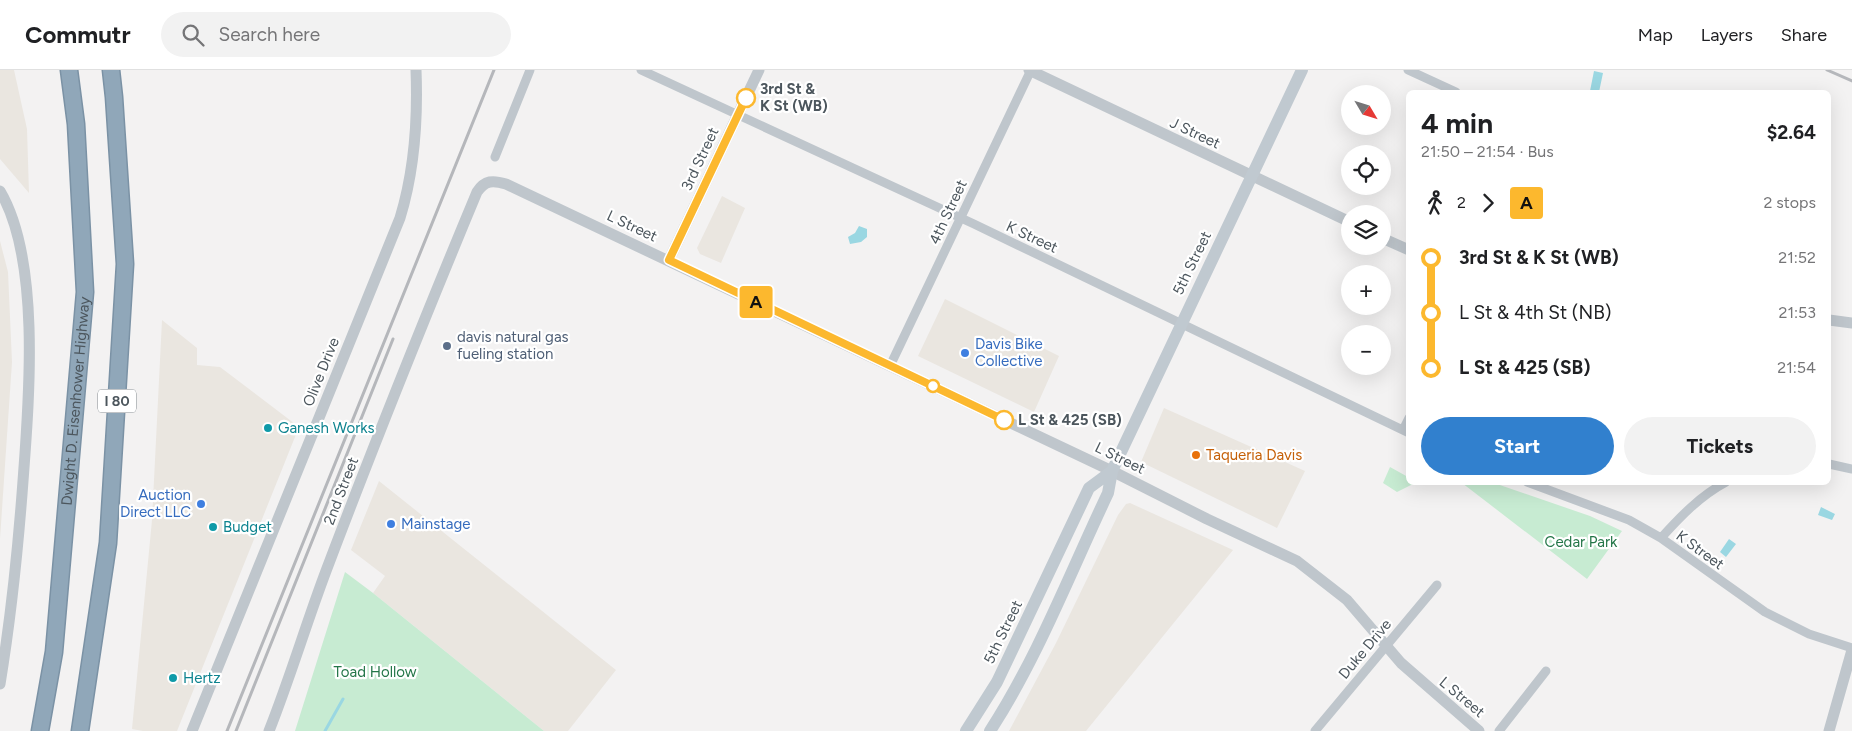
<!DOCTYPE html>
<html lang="en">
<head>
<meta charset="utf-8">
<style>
  :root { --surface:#fff; --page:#f2f2f2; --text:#202124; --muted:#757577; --line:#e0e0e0; --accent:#3180ce }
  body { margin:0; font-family:Figtree,sans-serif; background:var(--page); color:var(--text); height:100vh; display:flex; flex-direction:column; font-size:19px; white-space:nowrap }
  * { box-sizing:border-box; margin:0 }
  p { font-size:16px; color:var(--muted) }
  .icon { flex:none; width:28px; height:28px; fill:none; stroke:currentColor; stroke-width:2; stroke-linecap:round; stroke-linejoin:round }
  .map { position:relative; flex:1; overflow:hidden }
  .details { position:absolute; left:1406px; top:20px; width:425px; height:395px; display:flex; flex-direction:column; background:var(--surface); border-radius:8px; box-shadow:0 5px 20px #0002 }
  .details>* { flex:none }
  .badge { padding:0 10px; border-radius:4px; font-size:18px; line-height:32px }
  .needle { width:32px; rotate:128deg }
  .fabs { position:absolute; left:1341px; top:15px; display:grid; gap:10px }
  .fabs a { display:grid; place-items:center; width:50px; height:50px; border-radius:50%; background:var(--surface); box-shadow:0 5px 20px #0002; font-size:25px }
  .map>.badge { position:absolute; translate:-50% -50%; box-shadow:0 0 0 2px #fff }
  .legs { display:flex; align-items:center; gap:8px; height:55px; padding:0 15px; font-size:16px }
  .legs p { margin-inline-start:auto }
  .head { display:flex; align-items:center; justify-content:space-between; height:85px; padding:0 15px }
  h1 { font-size:28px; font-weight:700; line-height:38px }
  .primary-button { display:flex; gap:10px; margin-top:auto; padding:10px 15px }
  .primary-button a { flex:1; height:58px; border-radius:30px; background:var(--accent); color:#fff; font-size:20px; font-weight:700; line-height:58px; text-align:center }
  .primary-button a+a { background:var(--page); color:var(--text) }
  ul { padding:0 15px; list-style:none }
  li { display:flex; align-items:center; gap:18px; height:55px; font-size:19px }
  li i { display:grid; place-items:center; width:8px; height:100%; margin:0 6px; background:currentColor }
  li i::after { content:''; width:12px; height:12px; margin:-6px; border:4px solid; border-radius:50%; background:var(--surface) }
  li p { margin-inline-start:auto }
  li:first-child i { background:linear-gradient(#0000 50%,currentColor 0) }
  li:last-child i { background:linear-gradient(currentColor 50%,#0000 0) }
  header { display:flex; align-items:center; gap:30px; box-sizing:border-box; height:70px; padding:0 25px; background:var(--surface); border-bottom:1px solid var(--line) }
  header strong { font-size:24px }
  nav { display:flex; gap:28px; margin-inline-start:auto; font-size:18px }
  .search { width:350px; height:45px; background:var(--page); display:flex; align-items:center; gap:12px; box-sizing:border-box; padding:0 18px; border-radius:28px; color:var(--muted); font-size:19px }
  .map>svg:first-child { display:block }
</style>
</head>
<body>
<header>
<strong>Commutr</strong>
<div class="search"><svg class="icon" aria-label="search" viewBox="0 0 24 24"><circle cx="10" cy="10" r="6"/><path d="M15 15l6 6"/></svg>Search here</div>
<nav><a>Map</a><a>Layers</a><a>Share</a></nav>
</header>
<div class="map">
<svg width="1852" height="661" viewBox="0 0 1852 661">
  <rect width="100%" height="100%" fill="#f3f2f2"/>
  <!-- commercial -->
  <path fill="#eae6e0" d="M 0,0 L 14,0 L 27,59 L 29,123 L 0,89 Z
    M 722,126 L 745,138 L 721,193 L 700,184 L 697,178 Z
    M 0,171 L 8,202 L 12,292 L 0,469 Z
    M 945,229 L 1059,286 L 1034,342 L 918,286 Z
    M 162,250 L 197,278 L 197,295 L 220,297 L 299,357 L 177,661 L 143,661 L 132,659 L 152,450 Z
    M 1164,338 L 1305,401 L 1277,458 L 1141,392 Z
    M 379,411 L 616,600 L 568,661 L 544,661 L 373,523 L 385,506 L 351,480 Z
    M 1130,433 L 1233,480 L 1086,661 L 1009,661 L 1056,573 L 1118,445 L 1126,434 Z"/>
  <!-- green -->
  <path fill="#c7ebd2" d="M 1390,397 L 1408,407 L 1409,412 L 1413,414 L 1397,422 L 1383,413 Z
    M 1462,413 L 1494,413 L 1590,446 L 1622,461 L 1587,509 Z
    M 345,502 L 373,523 L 544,661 L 295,661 Z"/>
  <!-- water -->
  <path fill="#9ad7e2" d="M 1594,1 L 1603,3 L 1599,22 L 1590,21 Z
    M 859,156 L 867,159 L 867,167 L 861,172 L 850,174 L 848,167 L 855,163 Z
    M 1821,437 L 1835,444 L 1832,450 L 1818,445 Z
    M 1729,469 L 1736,474 L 1726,487 L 1720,482 Z"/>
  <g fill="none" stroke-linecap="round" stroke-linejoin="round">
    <!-- stream -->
    <path stroke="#9ad7e2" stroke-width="3" d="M 325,661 L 343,629"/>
    <defs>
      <g id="motorway">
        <path id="s1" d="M 40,661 L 54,582 L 85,222 L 76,54 L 69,0"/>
        <path d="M 80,661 L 108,473 L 125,194 L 114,27 L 111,0"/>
      </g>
    </defs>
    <!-- motorway casing -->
    <use href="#motorway" stroke="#7b92a5" stroke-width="19"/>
    <!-- minor -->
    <path stroke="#bfc6cc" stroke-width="9" d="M 641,0 L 974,154 L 1409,363
      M 1408,0 L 1456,22
      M 495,87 L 530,0
      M 890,296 L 1031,0
      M 1403,360 L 1409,348
      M 1829,394 L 1852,399
      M 1527,412 L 1629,450 L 1661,468 L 1765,542 L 1809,564 L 1852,578
      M 1661,468 C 1681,446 1700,426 1726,412
      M 1315,661 L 1437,515
      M 1499,661 L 1546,601"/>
    <!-- tertiary -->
    <path stroke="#bfc6cc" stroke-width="11" d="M 1029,0 L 1350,152
      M 0,121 C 41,190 29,331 23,411 C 18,479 11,547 0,614
      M 1382,168 L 1409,180
      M 669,190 L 759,0
      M 1829,250 L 1852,253
      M 192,661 L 400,148 C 415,99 418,51 416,0
      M 269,661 C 290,608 306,554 326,501 C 374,374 425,247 477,122 C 485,110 493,110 506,114 L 1112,401 L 1207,449 L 1297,491 L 1347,530 L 1401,593 L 1479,661
      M 1829,661 L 1852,580"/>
    <!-- secondary -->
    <path stroke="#c0c9d0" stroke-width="12" d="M 966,661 L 997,612 L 1089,418 L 1112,401
      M 990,661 C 1038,587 1070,503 1108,423 L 1112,401 L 1302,0"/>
    <!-- motorway -->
    <use href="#motorway" stroke="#90a7b9" stroke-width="16"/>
    <!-- rail -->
    <path stroke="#b5b7bb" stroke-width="3" d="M 1827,0 L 1852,11
      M 227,661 L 494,0
      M 236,661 L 393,269"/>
  </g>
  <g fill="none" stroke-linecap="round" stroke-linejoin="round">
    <defs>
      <path id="line-1" d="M 746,28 L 669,190 L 1004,350"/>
    </defs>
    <!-- line-1 casing -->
    <use href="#line-1" stroke="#fff" stroke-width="11"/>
    <!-- line-1 -->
    <use href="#line-1" stroke="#fcb82e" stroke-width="8"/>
  </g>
  <!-- markers -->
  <g fill="#fff" stroke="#fcb82e" stroke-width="2.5">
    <circle cx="746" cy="28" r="9"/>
    <circle cx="933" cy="316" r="6"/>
    <circle cx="1004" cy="350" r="9"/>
  </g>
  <circle fill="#5c6f8a" stroke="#fff" stroke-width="2" cx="447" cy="276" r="5"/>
  <g fill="#3f7fe0" stroke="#fff" stroke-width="2">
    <circle cx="965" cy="283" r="5"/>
    <circle cx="201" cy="434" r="5"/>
    <circle cx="391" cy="454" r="5"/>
  </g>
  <g fill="#0f9aa8" stroke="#fff" stroke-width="2">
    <circle cx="268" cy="358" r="5"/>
    <circle cx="213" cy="457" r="5"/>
    <circle cx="173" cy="608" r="5"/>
  </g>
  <circle fill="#e8710a" stroke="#fff" stroke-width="2" cx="1196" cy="385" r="5"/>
  <g text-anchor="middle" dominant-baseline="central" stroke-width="4.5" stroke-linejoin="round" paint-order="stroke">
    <!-- shield labels -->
    <rect fill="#fff" stroke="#82898e" stroke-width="1" x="98" y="319.5" width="38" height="23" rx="4"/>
    <g font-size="14" font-weight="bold" fill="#4c565d">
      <text x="117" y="331">I 80</text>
    </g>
    <!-- stop labels -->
    <g font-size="15" font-weight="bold" fill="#4c565d" stroke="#fff" text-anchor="start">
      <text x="760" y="19">3rd St &amp;<tspan x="760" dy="17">K St (WB)</tspan></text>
      <text x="1018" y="350">L St &amp; 425 (SB)</text>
    </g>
    <!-- street labels -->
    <g font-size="15" fill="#4c565d" stroke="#fff">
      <text transform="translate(1195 63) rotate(25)">J Street</text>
      <text transform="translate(700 89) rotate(-65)">3rd Street</text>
      <text transform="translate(948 142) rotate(-65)">4th Street</text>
      <text transform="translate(632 156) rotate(25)">L Street</text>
      <text transform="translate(1032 167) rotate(25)">K Street</text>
      <text transform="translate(1192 193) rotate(-64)">5th Street</text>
      <text transform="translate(321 302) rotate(-68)">Olive Drive</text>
      <text stroke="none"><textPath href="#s1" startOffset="332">Dwight D. Eisenhower Highway</textPath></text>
      <text transform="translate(1120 388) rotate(26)">L Street</text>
      <text transform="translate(341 421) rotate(-69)">2nd Street</text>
      <text transform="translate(1700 480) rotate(36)">K Street</text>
      <text transform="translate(1003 562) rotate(-64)">5th Street</text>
      <text transform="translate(1365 579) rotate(-50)">Duke Drive</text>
      <text transform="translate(1462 627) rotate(40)">L Street</text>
    </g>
    <!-- service labels -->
    <g font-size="15" fill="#4e5e75" stroke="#fff" text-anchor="start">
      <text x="457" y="267">davis natural gas<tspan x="457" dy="17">fueling station</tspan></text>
    </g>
    <!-- shop labels -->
    <g font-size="15" fill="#366cbe" stroke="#fff" text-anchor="start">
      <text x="975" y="274">Davis Bike<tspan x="975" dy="17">Collective</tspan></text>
      <text x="191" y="425" text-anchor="end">Auction<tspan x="191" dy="17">Direct LLC</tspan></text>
      <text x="401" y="454">Mainstage</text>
    </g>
    <!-- culture labels -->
    <g font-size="15" fill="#0d838f" stroke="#fff" text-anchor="start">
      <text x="278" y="358">Ganesh Works</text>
      <text x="223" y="457">Budget</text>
      <text x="183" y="608">Hertz</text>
    </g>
    <!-- food labels -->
    <g font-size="15" fill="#c56008" stroke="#fff" text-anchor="start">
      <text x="1206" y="385">Taqueria Davis</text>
    </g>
    <!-- park labels -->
    <g font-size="15" fill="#247648" stroke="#fff">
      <text x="1581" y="472">Cedar Park</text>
      <text x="375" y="602">Toad Hollow</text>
    </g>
  </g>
</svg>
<div class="fabs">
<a><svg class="needle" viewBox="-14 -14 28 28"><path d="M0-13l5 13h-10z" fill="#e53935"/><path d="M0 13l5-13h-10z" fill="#757577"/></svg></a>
<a><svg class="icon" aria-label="locate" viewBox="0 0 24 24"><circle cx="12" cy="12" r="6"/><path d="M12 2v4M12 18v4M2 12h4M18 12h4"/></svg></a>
<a><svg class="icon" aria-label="layers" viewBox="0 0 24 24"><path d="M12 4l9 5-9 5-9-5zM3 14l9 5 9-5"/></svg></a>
<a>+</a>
<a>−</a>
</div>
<b class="badge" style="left:756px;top:232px;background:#fcb82e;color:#111">A</b>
<section class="details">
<div class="head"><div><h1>4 min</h1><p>21:50 – 21:54 · Bus</p></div><b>$2.64</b></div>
<div class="legs"><svg class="icon" aria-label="walk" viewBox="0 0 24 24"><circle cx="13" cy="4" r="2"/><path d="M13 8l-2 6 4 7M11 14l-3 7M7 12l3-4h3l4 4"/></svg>2<svg class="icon" aria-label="forward" viewBox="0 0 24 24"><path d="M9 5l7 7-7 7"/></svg><b class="badge" style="background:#fcb82e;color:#111">A</b><p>2 stops</p></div>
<ul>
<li><i style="color:#fcb82e"></i><b>3rd St &amp; K St (WB)</b><p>21:52</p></li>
<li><i style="color:#fcb82e"></i><span>L St &amp; 4th St (NB)</span><p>21:53</p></li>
<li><i style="color:#fcb82e"></i><b>L St &amp; 425 (SB)</b><p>21:54</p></li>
</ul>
<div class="primary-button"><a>Start</a><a>Tickets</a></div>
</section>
</div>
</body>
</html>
